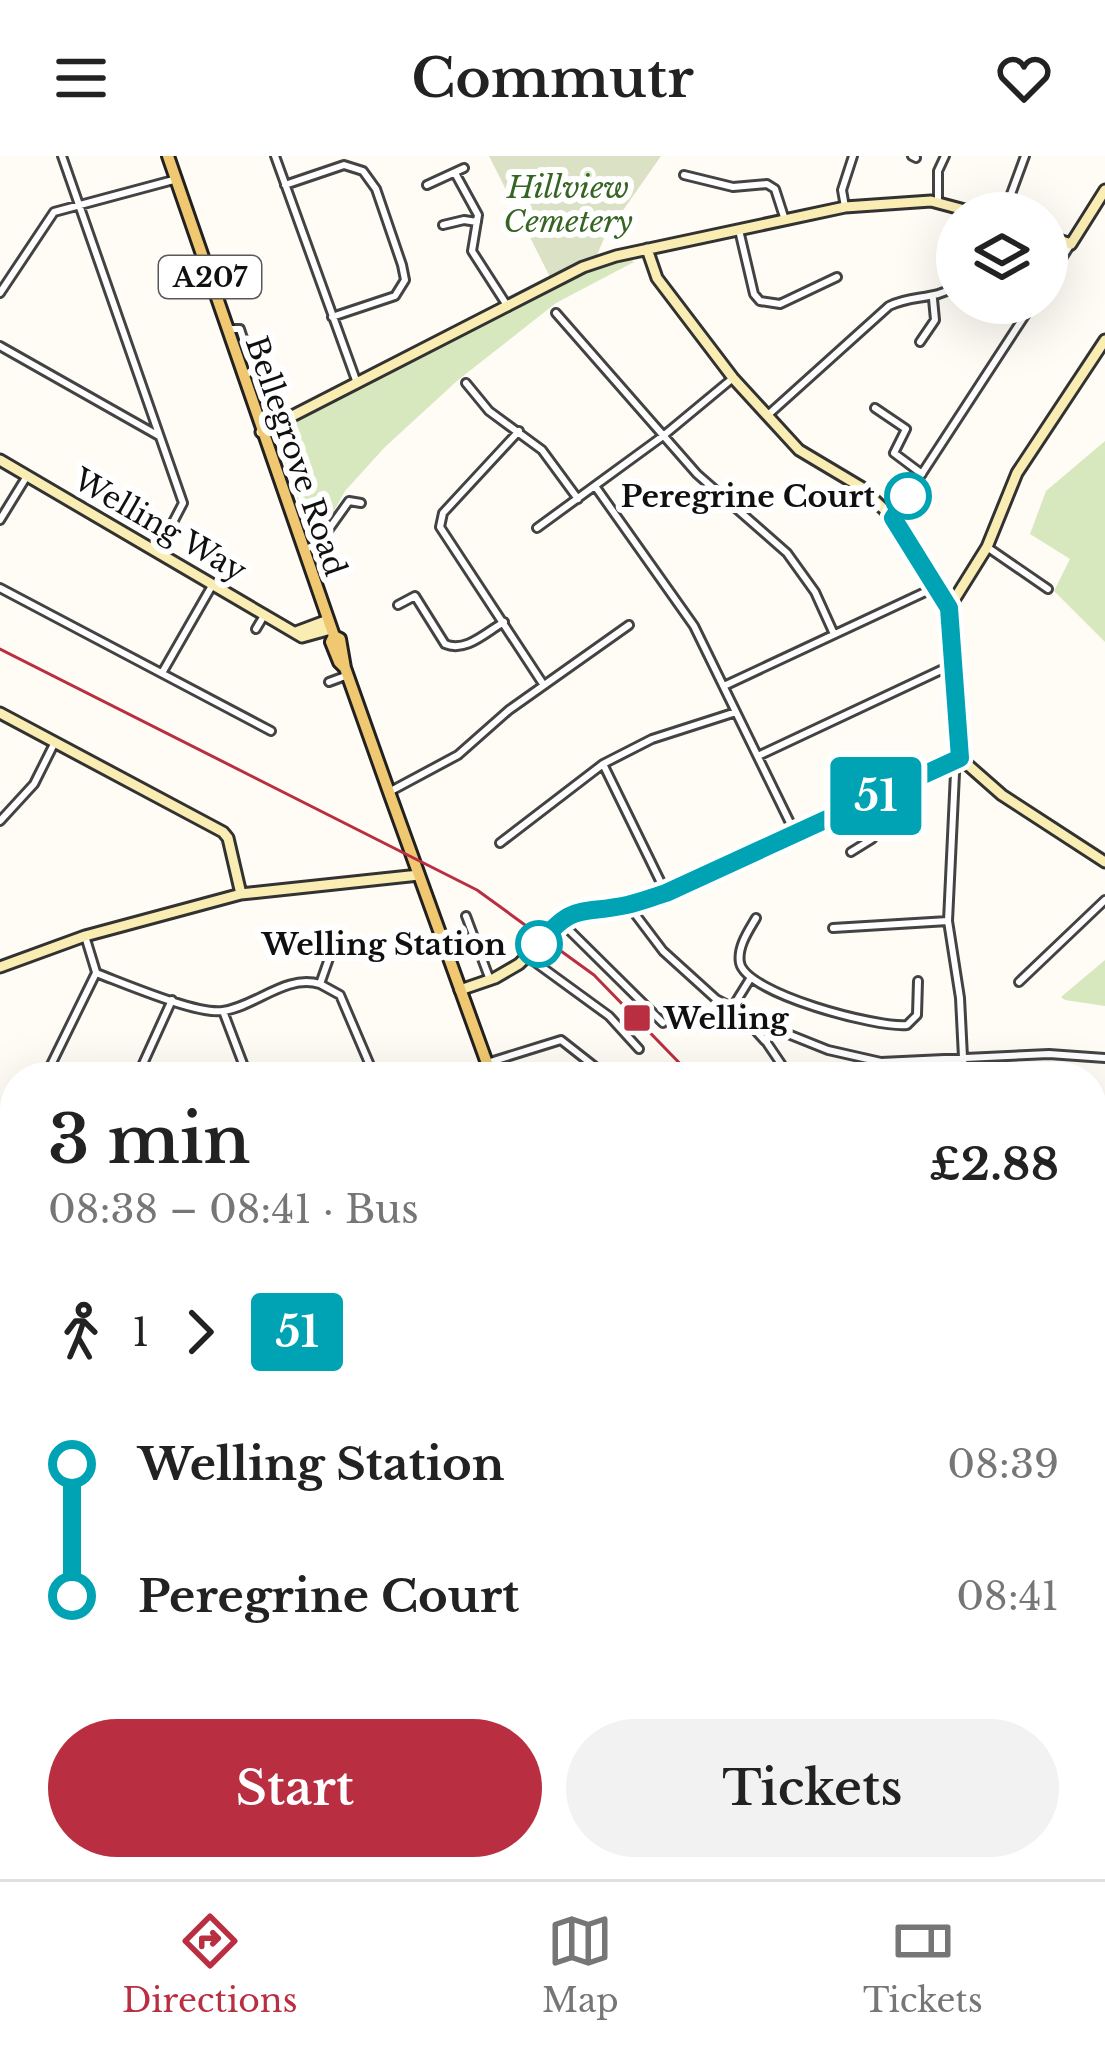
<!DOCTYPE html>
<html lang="en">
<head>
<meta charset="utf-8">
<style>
  :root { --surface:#fff; --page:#f2f2f2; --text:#222; --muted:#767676; --line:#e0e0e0; --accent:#b92f41 }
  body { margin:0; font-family:"Libre Baskerville",serif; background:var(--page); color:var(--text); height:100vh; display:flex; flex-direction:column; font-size:45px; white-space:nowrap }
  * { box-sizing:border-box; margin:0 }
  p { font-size:39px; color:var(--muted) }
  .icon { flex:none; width:66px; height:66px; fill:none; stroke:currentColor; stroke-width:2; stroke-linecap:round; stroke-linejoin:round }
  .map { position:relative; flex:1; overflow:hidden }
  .sheet { position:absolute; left:0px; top:906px; width:1107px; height:819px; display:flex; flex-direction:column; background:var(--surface); border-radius:48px 48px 0 0; box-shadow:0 12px 48px #0002 }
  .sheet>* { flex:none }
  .badge { padding:0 24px; border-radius:9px; font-size:42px; line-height:78px }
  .fabs { position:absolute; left:936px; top:36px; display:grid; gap:24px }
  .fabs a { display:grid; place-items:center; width:132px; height:132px; border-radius:50%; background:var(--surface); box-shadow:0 12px 48px #0002; font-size:60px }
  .map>.badge { position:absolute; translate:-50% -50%; box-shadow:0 0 0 6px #fff }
  .legs { display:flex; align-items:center; gap:18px; height:132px; padding:0 48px; font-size:39px }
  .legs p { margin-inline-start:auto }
  .head { display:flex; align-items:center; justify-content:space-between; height:204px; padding:0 48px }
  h1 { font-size:66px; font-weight:600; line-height:90px }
  .cta { display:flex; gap:24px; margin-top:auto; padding:24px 48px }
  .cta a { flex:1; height:138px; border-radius:72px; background:var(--accent); color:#fff; font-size:48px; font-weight:600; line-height:138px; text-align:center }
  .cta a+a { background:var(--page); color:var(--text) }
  ul { padding:0 48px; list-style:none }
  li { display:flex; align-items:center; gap:42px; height:132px; font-size:45px }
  li i { display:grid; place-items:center; width:18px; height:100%; margin:0 15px; background:currentColor }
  li i::after { content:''; width:30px; height:30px; margin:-15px; border:9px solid; border-radius:50%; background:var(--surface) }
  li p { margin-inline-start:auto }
  li:first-child i { background:linear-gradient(#0000 50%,currentColor 0) }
  li:last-child i { background:linear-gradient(currentColor 50%,#0000 0) }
  header { display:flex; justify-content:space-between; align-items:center; height:156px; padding:0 48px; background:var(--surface); font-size:54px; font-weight:600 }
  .tab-bar { display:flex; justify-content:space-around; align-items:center; height:168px; border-top:3px solid var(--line); background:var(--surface); font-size:33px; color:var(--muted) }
  .tab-bar a { display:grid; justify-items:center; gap:6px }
  .tab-bar .current { color:var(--accent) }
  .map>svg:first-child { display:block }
</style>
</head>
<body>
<header><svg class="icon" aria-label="menu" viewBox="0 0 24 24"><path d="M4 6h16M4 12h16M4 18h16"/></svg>Commutr<svg class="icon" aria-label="heart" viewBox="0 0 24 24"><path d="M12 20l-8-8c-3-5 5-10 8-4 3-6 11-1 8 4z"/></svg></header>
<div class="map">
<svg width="1105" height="1723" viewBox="0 0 1105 1723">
  <rect width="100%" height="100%" fill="#fefcf4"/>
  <!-- green -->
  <path fill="#d7e8bf" d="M 630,102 L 634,106 L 556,147 L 458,224 L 385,291 L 345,335 L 318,384 L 312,385 L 273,273 L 588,115 Z
    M 1105,285 L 1105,486 L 1054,435 L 1070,403 L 1030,378 L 1046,335 Z
    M 1105,804 L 1105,850 L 1065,844 L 1061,841 Z"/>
  <!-- cemetery -->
  <path fill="#dae1c5" d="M 489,0 L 661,0 L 605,80 L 597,99 L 550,121 Z"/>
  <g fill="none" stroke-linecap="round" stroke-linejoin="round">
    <defs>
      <path id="street" d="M 62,0 L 183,347 L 158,395
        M 275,0 L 357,227
        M 912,0 L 916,2
        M 455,17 L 478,59 L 472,95 L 508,151
        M 684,19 L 733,31 L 767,28 L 775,33 L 785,64
        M 285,29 L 344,9 L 363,15 L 376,33 L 402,109 L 405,124 L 395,140 L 332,161
        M 427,29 L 464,12
        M 938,46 L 938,15 L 945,0
        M 845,51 L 842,34 L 853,0
        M 1004,57 L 1025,0
        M 443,69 L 464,64 L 477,66
        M 739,74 L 754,138 L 760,145 L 780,148 L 837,121
        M 1047,125 L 1071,88
        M 0,137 L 54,56 L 177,23
        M 556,157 L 697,318 L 787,397 L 815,436 L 834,478
        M 227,173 L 240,173 L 253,213 L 244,221
        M 920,186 L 935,164 L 933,143
        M 0,190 L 159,280
        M 466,227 L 489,255 L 542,294 L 578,343
        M 875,252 L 906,273 L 894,297 L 922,318
        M 769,258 L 889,150 C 913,138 932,145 957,130
        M 519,275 L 443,357 L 440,371 L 543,528
        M 595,330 L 694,470 L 795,677
        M 893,362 L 1033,147
        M 0,364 L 27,320
        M 537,372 L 663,280 L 733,222
        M 987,391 L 1048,433
        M 306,393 L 319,387 L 349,345 L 361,347
        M 0,432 L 271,575
        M 398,449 L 415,440 L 445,488 C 466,497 486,476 504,466
        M 256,473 L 265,458
        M 162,517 L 213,428
        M 329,526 L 348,519
        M 724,530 L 938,430
        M 758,600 L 956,507
        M 603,608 L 666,737
        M 955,617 L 948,765 L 960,842 L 964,921
        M 389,636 L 458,599 L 509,554 L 629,469
        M 0,665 L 34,628 L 55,586
        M 500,687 L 603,608 L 652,583 L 736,556
        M 851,696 L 872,683 L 859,648
        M 629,750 L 663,795 L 716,843 L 768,870 L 828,894 L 881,906 L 1049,898 L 1105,902
        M 466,760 L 490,824
        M 756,762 C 749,774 737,791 740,807 C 747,838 877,872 907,869 L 917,859 L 918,825
        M 563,768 L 663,867
        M 833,772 L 948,765
        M 85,780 L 96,816
        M 333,791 L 320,828 L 340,839 L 375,921
        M 528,801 L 609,860 L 639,893
        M 96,817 C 123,827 197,859 223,855 C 257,850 285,818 320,828
        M 1019,826 L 1105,744
        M 732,852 L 750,823
        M 223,855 L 248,921
        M 768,870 L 767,887 L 790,921
        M 755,874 L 765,885
        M 487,907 L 561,884 L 608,921
        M 45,921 L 96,817
        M 137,921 L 172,844
        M 0,1023 L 15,988
        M 1092,1056 L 1105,1083
        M 0,1272 L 15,1278
        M 1094,1312 L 1105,1348
        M 0,1374 L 15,1380
        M 0,1487 L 15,1492
        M 1092,1571 L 1105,1592
        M 0,1591 L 15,1595
        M 0,1683 L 15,1643
        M 286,1710 L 290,1723
        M 1048,1710 L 1056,1723
        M 369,1723 L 379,1710
        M 486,1723 L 489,1710
        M 594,1723 L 600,1710
        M 902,1723 L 930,1710"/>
      <path id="secondary" d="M 1047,80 L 1071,88 L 1105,34
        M 647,93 L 657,122 L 733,222 L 799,294 L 861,331 L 893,362 L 938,430 L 949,452 L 953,476 L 960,602 L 1002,639 L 1105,706
        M 261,276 L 583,111 L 616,100 L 845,51 L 931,45 L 976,57
        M 0,304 L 302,481 L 331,473
        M 949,452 L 987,391 L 1017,317 L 1105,184
        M 296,476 L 328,464
        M 0,557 L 223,676 L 228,682 L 241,738
        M 0,811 L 85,780 L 241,738 L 419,719
        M 460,834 L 495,822 L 519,808 L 571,758 L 585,752 L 629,749 L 666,737 L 960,602
        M 0,1160 L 15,1167
        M 4,1695 L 15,1697
        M 57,1710 L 79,1723
        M 717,1723 L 751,1710"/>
      <path id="primary" d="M 168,0 L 334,480 L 340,483 L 345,512 L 389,636 L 492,921
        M 334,480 L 331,486 L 339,506 L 345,512
        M 1092,1312 L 1105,1309
        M 802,1710 L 806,1723"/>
    </defs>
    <!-- street casing -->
    <use href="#street" stroke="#434343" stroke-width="12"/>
    <!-- secondary casing -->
    <use href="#secondary" stroke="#323232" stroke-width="15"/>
    <!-- primary casing -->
    <use href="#primary" stroke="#212121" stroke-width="16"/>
    <!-- street -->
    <use href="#street" stroke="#fff" stroke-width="6"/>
    <!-- secondary -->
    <use href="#secondary" stroke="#faedb4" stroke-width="9"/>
    <!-- primary -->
    <use href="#primary" stroke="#f0c872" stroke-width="10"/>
    <!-- rail -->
    <path stroke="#b92f41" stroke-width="3" d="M 0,493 L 477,734 L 594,819 L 693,921
      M 1092,1682 L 1105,1703"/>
  </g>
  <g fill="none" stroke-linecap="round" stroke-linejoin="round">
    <defs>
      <path id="line-1" d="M 539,788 C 574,746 580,759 627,749 C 640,746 653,741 666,737 L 960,602 L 949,452 L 893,362 L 908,340"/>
    </defs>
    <!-- line-1 casing -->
    <use href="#line-1" stroke="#fff" stroke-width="27"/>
    <!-- line-1 -->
    <use href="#line-1" stroke="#00a3b4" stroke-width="18"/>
  </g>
  <!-- markers -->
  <g fill="#fff" stroke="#00a3b4" stroke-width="6">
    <circle cx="908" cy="340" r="21"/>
    <circle cx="539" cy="788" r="21"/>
  </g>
  <rect fill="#b92f41" stroke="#fff" stroke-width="4.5" x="622" y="847" width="30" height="30" rx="6"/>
  <g text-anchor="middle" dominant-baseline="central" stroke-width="12" stroke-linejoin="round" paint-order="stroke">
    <!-- shield labels -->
    <rect fill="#fff" stroke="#585858" stroke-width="3" x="159" y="100" width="102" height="42" rx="9"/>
    <g font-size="27" font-weight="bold" fill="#101010">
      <text x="210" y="121">A207</text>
    </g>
    <!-- park labels -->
    <g font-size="30" font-style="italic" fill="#366523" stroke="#fff">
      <text x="568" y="31">Hillview<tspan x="568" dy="34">Cemetery</tspan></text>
    </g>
    <!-- street labels -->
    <g font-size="30" fill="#101010" stroke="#fff">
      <text transform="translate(296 300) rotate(71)">Bellegrove Road</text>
      <text transform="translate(160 369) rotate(30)">Welling Way</text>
    </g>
    <!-- stop labels -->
    <g font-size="30" font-weight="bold" fill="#101010" stroke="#fff" text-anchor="end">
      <text x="875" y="340">Peregrine Court</text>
      <text x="506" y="788">Welling Station</text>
    </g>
    <!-- poi labels -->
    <g font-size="30" font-weight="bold" fill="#101010" stroke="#fff" text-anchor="start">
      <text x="664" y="862">Welling</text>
    </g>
  </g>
</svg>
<div class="fabs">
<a><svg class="icon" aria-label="layers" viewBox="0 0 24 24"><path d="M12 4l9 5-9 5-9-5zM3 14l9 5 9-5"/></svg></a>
</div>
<b class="badge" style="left:876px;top:640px;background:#00a3b4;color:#fff">51</b>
<section class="sheet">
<div class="head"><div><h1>3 min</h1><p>08:38 – 08:41 · Bus</p></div><b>£2.88</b></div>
<div class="legs"><svg class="icon" aria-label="walk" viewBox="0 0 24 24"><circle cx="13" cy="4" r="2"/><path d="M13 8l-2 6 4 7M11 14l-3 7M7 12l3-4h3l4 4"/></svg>1<svg class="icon" aria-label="forward" viewBox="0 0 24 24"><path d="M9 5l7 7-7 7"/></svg><b class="badge" style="background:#00a3b4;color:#fff">51</b></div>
<ul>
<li><i style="color:#00a3b4"></i><b>Welling Station</b><p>08:39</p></li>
<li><i style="color:#00a3b4"></i><b>Peregrine Court</b><p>08:41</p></li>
</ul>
<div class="cta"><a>Start</a><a>Tickets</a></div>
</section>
</div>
<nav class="tab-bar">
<a class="current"><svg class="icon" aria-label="directions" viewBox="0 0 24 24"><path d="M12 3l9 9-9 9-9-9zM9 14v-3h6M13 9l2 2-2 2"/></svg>Directions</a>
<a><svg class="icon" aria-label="map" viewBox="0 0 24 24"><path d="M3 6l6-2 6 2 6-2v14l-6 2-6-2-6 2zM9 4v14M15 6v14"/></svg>Map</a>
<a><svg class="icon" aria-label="tickets" viewBox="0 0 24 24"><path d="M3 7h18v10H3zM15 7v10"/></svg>Tickets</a>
</nav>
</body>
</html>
